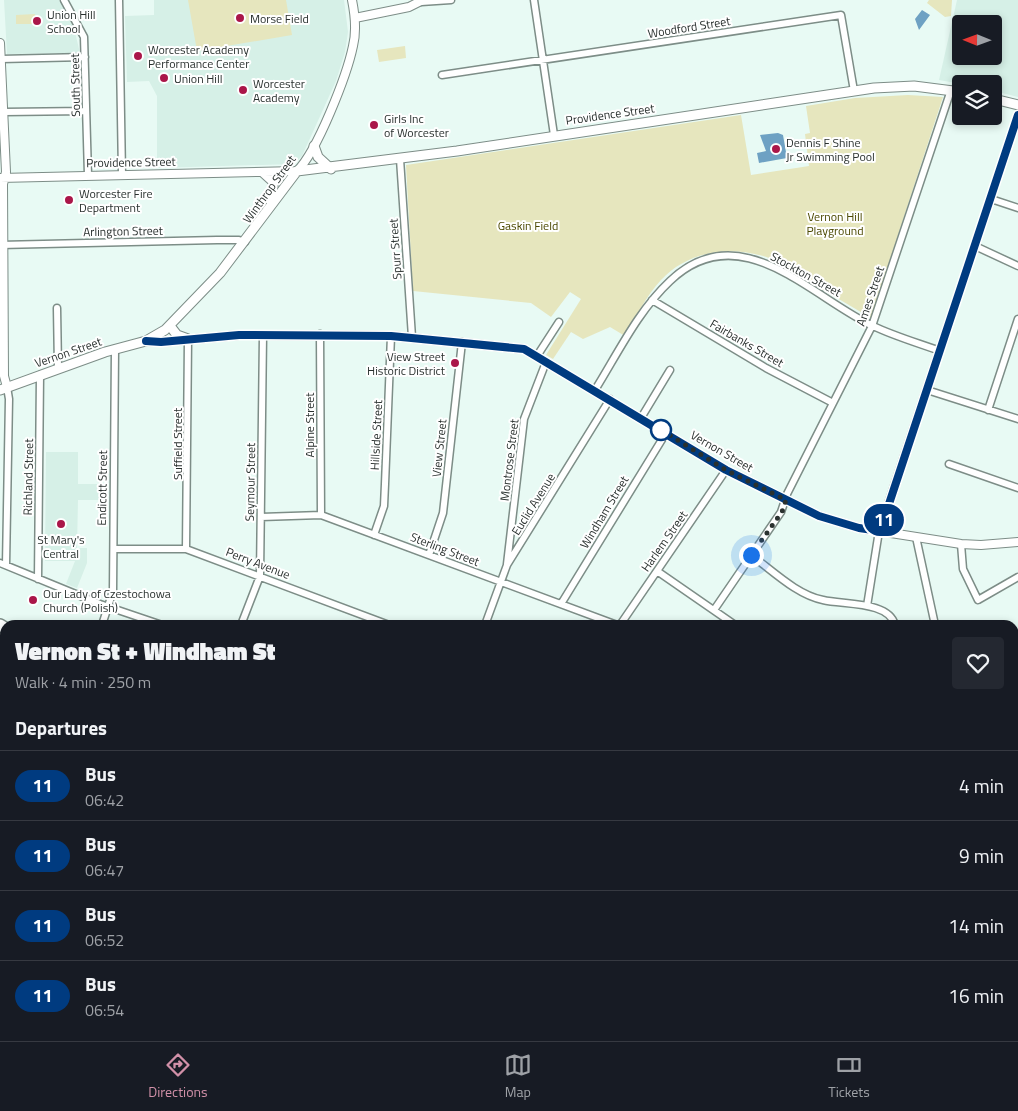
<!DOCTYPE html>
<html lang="en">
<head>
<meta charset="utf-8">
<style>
  :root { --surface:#171b24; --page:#242831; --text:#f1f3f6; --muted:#9ea1a6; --line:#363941; --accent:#d190a8 }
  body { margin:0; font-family:"Titillium Web",sans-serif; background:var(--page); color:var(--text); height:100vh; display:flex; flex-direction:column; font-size:19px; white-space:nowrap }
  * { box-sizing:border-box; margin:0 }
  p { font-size:16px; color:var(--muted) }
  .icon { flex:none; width:28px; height:28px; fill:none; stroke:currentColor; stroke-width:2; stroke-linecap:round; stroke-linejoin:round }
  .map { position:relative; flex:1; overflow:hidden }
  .side { position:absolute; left:0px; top:620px; width:1019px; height:421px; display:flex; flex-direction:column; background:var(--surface); border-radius:15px 15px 0 0; box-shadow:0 2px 8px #0003 }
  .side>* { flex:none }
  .badge { padding:0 10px; border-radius:16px; font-size:18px; line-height:32px }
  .needle { width:32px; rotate:271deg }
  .fabs { position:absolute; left:952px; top:15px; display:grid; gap:10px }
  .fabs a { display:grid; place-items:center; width:50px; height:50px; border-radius:5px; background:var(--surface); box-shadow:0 2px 8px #0003; font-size:25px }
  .you { position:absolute; width:25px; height:25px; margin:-12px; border:4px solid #fff; border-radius:50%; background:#1a73e8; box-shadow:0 0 0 8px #1a73e833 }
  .map>.badge { position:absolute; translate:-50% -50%; box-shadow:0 0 0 2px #fff }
  h2 { padding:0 15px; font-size:19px; line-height:45px }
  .round { display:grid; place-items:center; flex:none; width:52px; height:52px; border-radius:5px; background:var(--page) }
  .head { display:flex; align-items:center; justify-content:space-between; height:85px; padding:0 15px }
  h1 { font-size:24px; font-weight:800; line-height:38px }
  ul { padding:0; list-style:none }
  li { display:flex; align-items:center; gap:15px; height:70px; padding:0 15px; border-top:1px solid var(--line) }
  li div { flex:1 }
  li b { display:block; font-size:19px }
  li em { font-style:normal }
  li .badge { min-width:55px; font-weight:700; text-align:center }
  .dock { display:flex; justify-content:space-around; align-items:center; height:70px; border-top:1px solid var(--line); background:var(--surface); font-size:14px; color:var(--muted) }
  .dock a { display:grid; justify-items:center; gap:2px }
  .dock .active { color:var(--accent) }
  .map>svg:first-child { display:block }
</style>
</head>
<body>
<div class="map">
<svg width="1018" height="1041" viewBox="0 0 1018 1041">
  <rect width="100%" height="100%" fill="#e8faf4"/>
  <!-- built -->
  <path fill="#d6f0e7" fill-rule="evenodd" d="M 4,0 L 59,0 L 74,28 L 80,53 L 7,54 Z
    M 154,0 L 344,0 L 348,32 L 345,52 L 336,81 L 302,156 L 294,164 L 157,168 L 157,96 L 149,81 L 127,82 L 125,16 L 154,15 Z
    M 957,0 L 1018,0 L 1018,97 L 994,91 L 994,84 L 961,84 L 939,80 ZM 961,24 L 994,24 L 994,56 L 961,56 Z
    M 46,452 L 78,452 L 78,484 L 107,484 L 107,500 L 78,500 L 77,548 L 87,548 L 87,563 L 77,588 L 66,584 L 75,561 L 45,561 Z
    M 229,1036 L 269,1036 L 270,1041 L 214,1041 Z
    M 370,1036 L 625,1036 L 612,1041 L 372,1041 Z"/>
  <!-- green -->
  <path fill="#e6e6be" d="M 188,0 L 286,0 L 292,35 L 197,51 Z
    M 929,0 L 952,0 L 951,16 L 945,17 L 927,3 Z
    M 35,14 L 36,24 L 16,24 L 16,15 Z
    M 405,46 L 406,58 L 379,62 L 377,50 Z
    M 908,95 L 943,97 L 871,318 L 769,258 C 732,245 689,250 661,280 C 646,296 636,317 625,336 L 610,327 L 583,339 L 571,332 L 553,359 L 546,355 L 581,299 L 570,292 L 551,317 L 531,303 L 413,291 L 406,165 L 741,115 L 751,175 L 809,166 L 805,134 L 810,133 L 806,106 L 855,98 Z
    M 1018,924 L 1018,1022 L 1014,1023 L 1014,926 Z
    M 93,1036 L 172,1036 L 158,1041 L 93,1041 Z"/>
  <!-- water -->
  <path fill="#6ea1c3" d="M 922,10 L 930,15 L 919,30 L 915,19 Z
    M 778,133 L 783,135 L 787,158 L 759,163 L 757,153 L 766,151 L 760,135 Z"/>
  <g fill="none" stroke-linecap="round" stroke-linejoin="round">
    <defs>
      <path id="minor" d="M 64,0 L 84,37 L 88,175
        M 119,0 L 122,174
        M 534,0 L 554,135
        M 421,2 L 451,0
        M 1,59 L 85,57
        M 442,75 L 841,15 L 854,91
        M 4,112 L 86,111
        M 400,159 L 412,337
        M 991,199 L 1018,208
        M 0,245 L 217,240 L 239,240 L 245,242
        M 975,246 L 1018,266
        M 652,300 L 766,368 L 833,403
        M 57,308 L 58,368
        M 320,334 L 321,515
        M 537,356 L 559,322
        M 595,390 C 618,353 638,311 670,281 C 740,214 811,297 873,326 C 894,336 918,343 940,351
        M 927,390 L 1018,419
        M 988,410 L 1018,319
        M 641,418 L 670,370
        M 949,464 L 1018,488
        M 261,517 L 321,515 L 617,625
        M 374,535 L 384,506 L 385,484 L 391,336
        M 916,537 L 935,625
        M 961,544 L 963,569 L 978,600 L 1018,577
        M 114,549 L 186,549 L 389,625
        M 186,549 L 188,339
        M 429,555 L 443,513 L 462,342
        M 751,555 C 773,571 797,595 823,600 C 844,605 889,601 895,625
        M 0,563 L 100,604 L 162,625
        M 507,564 L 524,419 L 546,362
        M 6,565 L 9,399 L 7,387
        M 657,571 L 735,625
        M 38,579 L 40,375
        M 561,604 L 666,433
        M 867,606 L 879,531 L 1018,115
        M 714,610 L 781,512 L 787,494 L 872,326 L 951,90
        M 102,625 L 113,591 L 115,349
        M 241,625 L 260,576 L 263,335
        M 485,625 L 507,565 L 610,399
        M 620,625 L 726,470
        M 1014,642 L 1018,640
        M 1014,790 L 1018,798
        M 1014,810 L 1018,806
        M 0,902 L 5,902
        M 21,1041 L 21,1036"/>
      <path id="tertiary" d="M 355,18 L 409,7 L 423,0
        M 0,43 L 6,172 L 3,184 L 4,376 L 7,387
        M 263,173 L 274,183 L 271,202
        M 0,178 L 297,171 C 317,152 347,75 353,46 C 357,30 355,15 352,0
        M 146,341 L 161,342 L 239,335 L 391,336 L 524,349 L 726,470 L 819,516 L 859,528 L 961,544 L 981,545 L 1018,542"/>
      <path id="secondary" d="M 994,99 L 1018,105
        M 314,146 L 318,157 L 331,169
        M 170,326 L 177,335 L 188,339
        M 0,390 L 105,352 L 146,341 L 165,330 L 220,273 L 297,171 L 457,151 L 874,88 L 914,86 L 961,92
        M 0,691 L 5,693
        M 0,733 L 5,735
        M 1014,858 L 1018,856
        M 1014,1031 L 1018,1030
        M 87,1036 L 87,1041
        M 992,1041 L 1001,1036"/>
      <path id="primary" d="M 595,1036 L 597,1041
        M 183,1041 L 198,1036"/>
      <path id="motorway" d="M 0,625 L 5,628
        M 0,647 L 5,649
        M 1014,874 L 1018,872
        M 1014,887 L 1018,886
        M 778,1036 L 782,1041
        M 795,1036 L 799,1041"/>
    </defs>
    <!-- minor casing -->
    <use href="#minor" stroke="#7d8d87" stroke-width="9"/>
    <!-- tertiary casing -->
    <use href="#tertiary" stroke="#7d8d87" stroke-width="10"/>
    <!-- secondary casing -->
    <use href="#secondary" stroke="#7d8d87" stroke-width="11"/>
    <!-- primary casing -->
    <use href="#primary" stroke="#7d8d87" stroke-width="12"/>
    <!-- motorway casing -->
    <use href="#motorway" stroke="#7d8d87" stroke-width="14"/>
    <!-- minor -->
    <use href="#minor" stroke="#fff" stroke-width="6"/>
    <!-- tertiary -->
    <use href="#tertiary" stroke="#fff" stroke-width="8"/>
    <!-- secondary -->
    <use href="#secondary" stroke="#fff" stroke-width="9"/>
    <!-- primary -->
    <use href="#primary" stroke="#fff" stroke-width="10"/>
    <!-- motorway -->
    <use href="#motorway" stroke="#fff" stroke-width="11"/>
    <!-- rail -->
    <path stroke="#77827f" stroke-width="2" stroke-dasharray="9 9" stroke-linecap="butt" d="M 1014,902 L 1018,900
      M 630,1041 L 644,1036"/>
  </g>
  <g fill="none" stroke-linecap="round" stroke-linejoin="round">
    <defs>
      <path id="line" d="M 146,341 L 161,342 L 239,335 L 391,336 L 524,349 L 726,470 L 819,516 L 859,528 L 880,531 L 1018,115"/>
    </defs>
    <!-- line casing -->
    <use href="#line" stroke="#fff" stroke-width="11"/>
    <!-- line -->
    <use href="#line" stroke="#003b80" stroke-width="8"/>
    <!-- walk -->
    <path stroke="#2a312f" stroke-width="5" stroke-dasharray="0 9" d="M 661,430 L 658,428 L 726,470 L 786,500 L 782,512 L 751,555"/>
  </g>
  <!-- markers -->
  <g fill="#aa1649" stroke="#fff" stroke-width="2">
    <circle cx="240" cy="18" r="5"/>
    <circle cx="37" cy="21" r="5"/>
    <circle cx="138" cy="56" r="5"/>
    <circle cx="164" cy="78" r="5"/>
    <circle cx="243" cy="90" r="5"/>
    <circle cx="374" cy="125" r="5"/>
    <circle cx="776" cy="149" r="5"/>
    <circle cx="69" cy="200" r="5"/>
    <circle cx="455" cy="363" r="5"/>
    <circle cx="61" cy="524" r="5"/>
    <circle cx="33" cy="600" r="5"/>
  </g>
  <circle fill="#fff" stroke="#003b80" stroke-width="2.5" cx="661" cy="430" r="10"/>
  <g text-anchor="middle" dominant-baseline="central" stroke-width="4" stroke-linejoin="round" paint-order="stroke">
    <!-- poi labels -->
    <g font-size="12" fill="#2a312f" stroke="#fff" text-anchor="start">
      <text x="47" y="14">Union Hill<tspan x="47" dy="14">School</tspan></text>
      <text x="250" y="18">Morse Field</text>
      <text x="148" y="49">Worcester Academy<tspan x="148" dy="14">Performance Center</tspan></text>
      <text x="174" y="78">Union Hill</text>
      <text x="253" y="83">Worcester<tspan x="253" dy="14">Academy</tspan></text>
      <text x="384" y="118">Girls Inc<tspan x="384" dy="14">of Worcester</tspan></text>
      <text x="786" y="142">Dennis F Shine<tspan x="786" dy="14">Jr Swimming Pool</tspan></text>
      <text x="79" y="193">Worcester Fire<tspan x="79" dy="14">Department</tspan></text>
      <text x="445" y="356" text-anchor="end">View Street<tspan x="445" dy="14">Historic District</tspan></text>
      <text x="61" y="539" text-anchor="middle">St Mary's<tspan x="61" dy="14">Central</tspan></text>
      <text x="43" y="593">Our Lady of Czestochowa<tspan x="43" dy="14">Church (Polish)</tspan></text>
    </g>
    <!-- street labels -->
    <g font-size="12" fill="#2a312f" stroke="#fff">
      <text transform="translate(689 27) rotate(-9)">Woodford Street</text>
      <text transform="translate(75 85) rotate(-91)">South Street</text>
      <text transform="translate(610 114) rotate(-8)">Providence Street</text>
      <text transform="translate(131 162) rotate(-1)">Providence Street</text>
      <text transform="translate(269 189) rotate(-54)">Winthrop Street</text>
      <text transform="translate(123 231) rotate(-1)">Arlington Street</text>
      <text transform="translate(395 249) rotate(-94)">Spurr Street</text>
      <text transform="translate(806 274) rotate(29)">Stockton Street</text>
      <text transform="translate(870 296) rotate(-71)">Ames Street</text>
      <text transform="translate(747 343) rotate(30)">Fairbanks Street</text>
      <text transform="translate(68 352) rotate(-19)">Vernon Street</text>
      <text transform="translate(309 425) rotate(-90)">Alpine Street</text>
      <text transform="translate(376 435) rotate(-87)">Hillside Street</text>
      <text transform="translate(177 444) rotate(-90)">Suffield Street</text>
      <text transform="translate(439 448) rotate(-84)">View Street</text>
      <text transform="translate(722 451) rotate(30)">Vernon Street</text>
      <text transform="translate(509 460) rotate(-83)">Montrose Street</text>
      <text transform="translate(28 477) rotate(-89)">Richland Street</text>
      <text transform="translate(250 482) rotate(-89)">Seymour Street</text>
      <text transform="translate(102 488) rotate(-89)">Endicott Street</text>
      <text transform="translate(533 504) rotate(-58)">Euclid Avenue</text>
      <text transform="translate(604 512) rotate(-59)">Windham Street</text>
      <text transform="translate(664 541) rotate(-55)">Harlem Street</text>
      <text transform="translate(445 549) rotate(21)">Sterling Street</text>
      <text transform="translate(258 563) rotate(21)">Perry Avenue</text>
    </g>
    <!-- park labels -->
    <g font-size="12" fill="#4b4801" stroke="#fff">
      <text x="835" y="216">Vernon Hill<tspan x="835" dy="14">Playground</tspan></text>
      <text x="528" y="225">Gaskin Field</text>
    </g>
  </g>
</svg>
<div class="fabs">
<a><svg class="needle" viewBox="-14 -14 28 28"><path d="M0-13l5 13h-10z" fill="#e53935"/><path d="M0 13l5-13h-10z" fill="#9ea1a6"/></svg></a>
<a><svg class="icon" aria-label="layers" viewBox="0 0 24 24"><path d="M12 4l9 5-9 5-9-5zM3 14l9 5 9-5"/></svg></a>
</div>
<div class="you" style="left:751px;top:555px"></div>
<b class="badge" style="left:884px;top:520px;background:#003b80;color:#fff">11</b>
<section class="side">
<div class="head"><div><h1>Vernon St + Windham St</h1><p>Walk · 4 min · 250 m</p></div><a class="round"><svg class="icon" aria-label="heart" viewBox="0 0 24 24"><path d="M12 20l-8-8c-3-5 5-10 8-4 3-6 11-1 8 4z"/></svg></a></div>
<h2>Departures</h2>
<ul>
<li><span class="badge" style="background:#003b80;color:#fff">11</span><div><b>Bus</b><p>06:42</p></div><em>4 min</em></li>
<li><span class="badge" style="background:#003b80;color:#fff">11</span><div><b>Bus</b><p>06:47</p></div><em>9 min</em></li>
<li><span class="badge" style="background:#003b80;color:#fff">11</span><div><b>Bus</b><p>06:52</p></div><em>14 min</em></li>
<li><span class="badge" style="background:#003b80;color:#fff">11</span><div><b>Bus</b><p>06:54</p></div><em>16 min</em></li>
</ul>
</section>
</div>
<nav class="dock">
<a class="active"><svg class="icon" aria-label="directions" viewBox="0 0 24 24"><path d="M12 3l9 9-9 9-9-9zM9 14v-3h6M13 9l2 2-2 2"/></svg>Directions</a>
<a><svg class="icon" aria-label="map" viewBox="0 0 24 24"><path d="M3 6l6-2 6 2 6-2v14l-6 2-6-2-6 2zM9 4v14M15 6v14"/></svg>Map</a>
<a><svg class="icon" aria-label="tickets" viewBox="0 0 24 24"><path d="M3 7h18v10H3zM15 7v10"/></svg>Tickets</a>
</nav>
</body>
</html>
